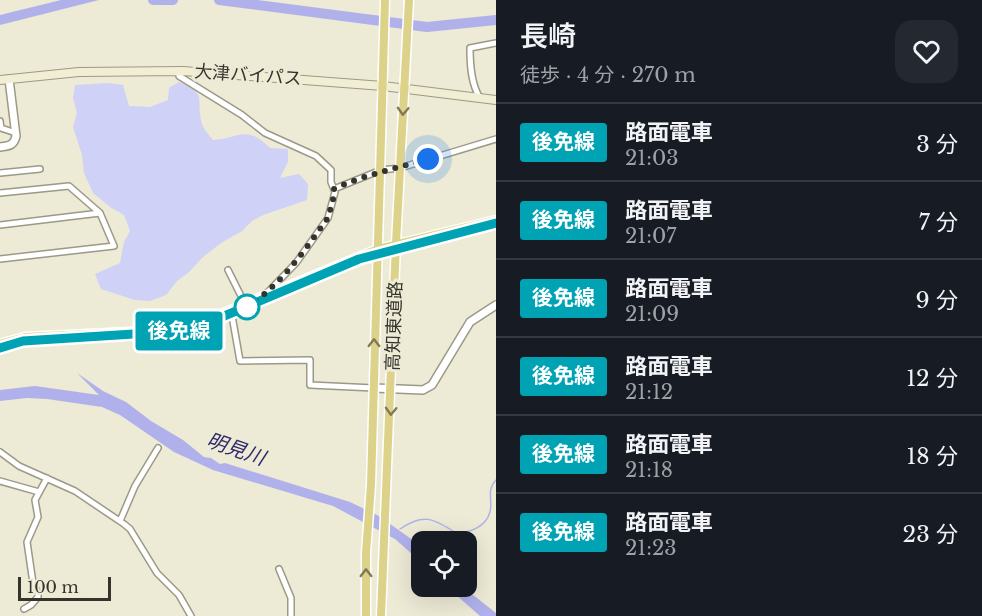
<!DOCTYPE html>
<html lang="ja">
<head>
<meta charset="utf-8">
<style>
  :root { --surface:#171b24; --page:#242831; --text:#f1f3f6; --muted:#9ea1a6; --line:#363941 }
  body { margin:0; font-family:"Libre Baskerville","Noto Sans JP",serif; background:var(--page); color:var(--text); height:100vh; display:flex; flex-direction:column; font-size:22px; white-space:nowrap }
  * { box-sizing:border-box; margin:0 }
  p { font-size:20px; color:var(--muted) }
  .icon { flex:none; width:33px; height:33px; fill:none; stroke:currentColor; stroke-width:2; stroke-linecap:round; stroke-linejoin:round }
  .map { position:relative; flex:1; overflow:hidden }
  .drawer { display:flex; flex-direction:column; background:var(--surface); width:486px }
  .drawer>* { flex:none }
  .badge { padding:0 12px; border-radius:4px; font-size:21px; line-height:39px }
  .controls { position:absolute; left:411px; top:531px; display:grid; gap:12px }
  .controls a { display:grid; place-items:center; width:66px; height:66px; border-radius:12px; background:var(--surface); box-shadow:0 6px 24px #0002; font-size:30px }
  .scale { position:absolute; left:18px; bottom:15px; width:93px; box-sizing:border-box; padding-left:6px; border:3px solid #35342c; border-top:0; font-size:16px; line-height:21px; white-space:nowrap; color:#35342c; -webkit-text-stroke:4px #edead6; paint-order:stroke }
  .you { position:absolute; width:30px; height:30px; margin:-15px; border:4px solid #fff; border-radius:50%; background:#1a73e8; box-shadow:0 0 0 9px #1a73e833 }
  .map>.badge { position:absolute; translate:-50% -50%; box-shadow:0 0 0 3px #fff }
  .round { display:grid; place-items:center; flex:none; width:63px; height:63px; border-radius:18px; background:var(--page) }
  .head { display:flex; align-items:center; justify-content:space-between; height:102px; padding:0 24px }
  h1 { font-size:28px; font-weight:600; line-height:45px }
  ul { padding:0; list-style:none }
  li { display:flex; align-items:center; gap:18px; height:78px; padding:0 24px; border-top:2px solid var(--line) }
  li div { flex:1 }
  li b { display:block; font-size:22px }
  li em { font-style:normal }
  li .badge { min-width:66px; font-weight:700; text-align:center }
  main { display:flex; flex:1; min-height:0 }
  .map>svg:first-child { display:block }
</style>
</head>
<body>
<main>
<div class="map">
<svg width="496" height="616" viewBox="0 0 496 616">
  <rect width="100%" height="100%" fill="#edead6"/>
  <!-- green -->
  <path fill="#cfd1f7" d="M 179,82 C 209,94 195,99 202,124 C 204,130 209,135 213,140 C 241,138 245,124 270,148 L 288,149 L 288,162 L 280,178 L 299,174 L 308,184 L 307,200 L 263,215 L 252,221 L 242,231 L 221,243 L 203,257 L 188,273 L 177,281 L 166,295 L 150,301 L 135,300 L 101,289 L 95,274 L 120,263 L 124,242 L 130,231 L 124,215 L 110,207 L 93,193 L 84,173 L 82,155 L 73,127 L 77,113 L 73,98 L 75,85 L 108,83 L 123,85 L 129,106 L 150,107 L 168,100 L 169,88 Z"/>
  <!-- water -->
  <path fill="#b0b1eb" d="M 61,0 L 99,0 L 0,25 L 0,15 Z
    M 77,373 L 103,391 L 126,402 L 151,421 L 183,440 L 204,457 L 211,458 L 220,464 L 225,463 L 350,502 L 379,516 L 421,546 L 421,562 L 395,539 L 333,506 L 213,470 L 174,452 L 120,415 L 102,407 L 47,399 L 27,398 L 0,401 L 0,390 L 35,386 L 99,395 Z
    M 447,587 L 463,587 L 496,613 L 496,616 L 480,616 Z"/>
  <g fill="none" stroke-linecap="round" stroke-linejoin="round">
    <!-- stream -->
    <path stroke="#b0b1eb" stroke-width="1.5" d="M 400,529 C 423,513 433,518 456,533 C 469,533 486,527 490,512 C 493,501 486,490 496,480"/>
    <!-- river -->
    <path stroke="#b0b1eb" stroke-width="10" d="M 153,0 L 173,0
      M 219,0 L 427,27 L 496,20"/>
    <defs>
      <path id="minor" d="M 179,71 L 179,76 L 242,115 L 265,133 L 316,156 L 331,170 L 331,182 L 335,192 L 328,218 L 296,263 L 265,295
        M 480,98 C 471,84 470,65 470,48 L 496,43
        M 0,121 L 1,128 L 16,133
        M 0,173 L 40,169
        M 334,189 L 381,170 L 400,168 L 496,139
        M 0,193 L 69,186 L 100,213 L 114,246 L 0,259
        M 0,225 L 100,213
        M 228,270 L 245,304
        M 231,310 L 240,361 L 310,360 L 310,385 L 374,388
        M 0,452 L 19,466 L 75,491 L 124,524 L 130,529 L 157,573 L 179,595 L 191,616
        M 0,481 L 39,492
        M 120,521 L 135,486 L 158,448
        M 279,569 L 291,598 L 291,616
        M 24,609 L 31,605 L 38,597 L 38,593 L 33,583 L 27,542 L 38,517 L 35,500 L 47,478"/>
      <path id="tertiary" d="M 0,147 C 8,146 14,146 16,136 L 9,79
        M 374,388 L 423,390 L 432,385 L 470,322 L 496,305"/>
      <path id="secondary" d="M 0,80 L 79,72 L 183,71 L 383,86 L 496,100"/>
      <path id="trunk" d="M 0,344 L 25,337 L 170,330 L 202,322 L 378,249 L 496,220
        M 366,616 L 366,553 L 371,485 L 385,0
        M 381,616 L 396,243 L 409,0"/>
    </defs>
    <!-- minor casing -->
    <use href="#minor" stroke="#9c9986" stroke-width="8"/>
    <!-- tertiary casing -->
    <use href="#tertiary" stroke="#9c9986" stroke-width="10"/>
    <!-- secondary casing -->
    <use href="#secondary" stroke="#9c9986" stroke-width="10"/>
    <!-- trunk casing -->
    <use href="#trunk" stroke="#fff" stroke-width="11"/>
    <!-- minor -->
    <use href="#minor" stroke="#fff" stroke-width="5"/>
    <!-- tertiary -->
    <use href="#tertiary" stroke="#fff" stroke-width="7"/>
    <!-- secondary -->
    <use href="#secondary" stroke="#f2eed3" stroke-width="8"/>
    <!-- trunk -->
    <use href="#trunk" stroke="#dcd28a" stroke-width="8"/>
    <!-- tram -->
    <path stroke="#8e8c7e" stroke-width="1.5" d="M 0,348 L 23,341 L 167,333 L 210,323 L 359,259 L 496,223"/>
  </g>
  <!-- one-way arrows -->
  <defs><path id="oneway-chevron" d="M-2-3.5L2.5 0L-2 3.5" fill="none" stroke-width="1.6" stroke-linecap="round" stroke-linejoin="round" transform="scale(1.5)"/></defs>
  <g stroke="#807b56">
    <use href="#oneway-chevron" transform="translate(403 111) rotate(93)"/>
    <use href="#oneway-chevron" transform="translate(374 343) rotate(-90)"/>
    <use href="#oneway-chevron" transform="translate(391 411) rotate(92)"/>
    <use href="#oneway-chevron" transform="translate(366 573) rotate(-90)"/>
  </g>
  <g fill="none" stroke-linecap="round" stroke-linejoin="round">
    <defs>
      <path id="line" d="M 0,348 L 23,341 L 181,331 L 210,322 L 359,259 L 496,223"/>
    </defs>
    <!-- line casing -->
    <use href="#line" stroke="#fff" stroke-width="14"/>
    <!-- line -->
    <use href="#line" stroke="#00a3b4" stroke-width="9"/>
    <!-- walk -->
    <path stroke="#35342c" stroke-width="6" stroke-dasharray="0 10.8" d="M 247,307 C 282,284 304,251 328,218 L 335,192 L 334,189 C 366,174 395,169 428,159"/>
  </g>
  <!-- markers -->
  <circle fill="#fff" stroke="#00a3b4" stroke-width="3" cx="247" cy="307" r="12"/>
  <g text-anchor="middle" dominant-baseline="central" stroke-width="6" stroke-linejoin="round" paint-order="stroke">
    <!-- street labels -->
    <g font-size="18" fill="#35342c" stroke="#edead6">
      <text transform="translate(248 75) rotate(4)">大津バイパス</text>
      <text transform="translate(394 326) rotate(-88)">高知東道路</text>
    </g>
    <!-- water labels -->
    <g font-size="20" font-style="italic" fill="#30296c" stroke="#edead6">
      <text transform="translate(236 449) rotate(19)">明見川</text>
    </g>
  </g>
</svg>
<div class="controls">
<a><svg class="icon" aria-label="locate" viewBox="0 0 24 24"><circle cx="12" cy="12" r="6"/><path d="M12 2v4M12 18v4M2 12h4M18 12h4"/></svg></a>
</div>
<div class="scale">100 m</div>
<div class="you" style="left:428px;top:159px"></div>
<b class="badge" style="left:179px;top:331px;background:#00a3b4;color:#fff">後免線</b>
</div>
<section class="drawer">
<div class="head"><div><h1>長崎</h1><p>徒歩 · 4 分 · 270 m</p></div><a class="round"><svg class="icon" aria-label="heart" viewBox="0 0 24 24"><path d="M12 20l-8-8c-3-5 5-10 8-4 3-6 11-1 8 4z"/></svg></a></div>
<ul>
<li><span class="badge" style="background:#00a3b4;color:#fff">後免線</span><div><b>路面電車</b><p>21:03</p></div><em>3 分</em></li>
<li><span class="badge" style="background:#00a3b4;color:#fff">後免線</span><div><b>路面電車</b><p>21:07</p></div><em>7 分</em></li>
<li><span class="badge" style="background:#00a3b4;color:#fff">後免線</span><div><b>路面電車</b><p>21:09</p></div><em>9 分</em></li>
<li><span class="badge" style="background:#00a3b4;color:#fff">後免線</span><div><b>路面電車</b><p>21:12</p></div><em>12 分</em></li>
<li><span class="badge" style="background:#00a3b4;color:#fff">後免線</span><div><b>路面電車</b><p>21:18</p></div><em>18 分</em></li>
<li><span class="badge" style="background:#00a3b4;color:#fff">後免線</span><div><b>路面電車</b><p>21:23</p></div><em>23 分</em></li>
</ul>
</section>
</main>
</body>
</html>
